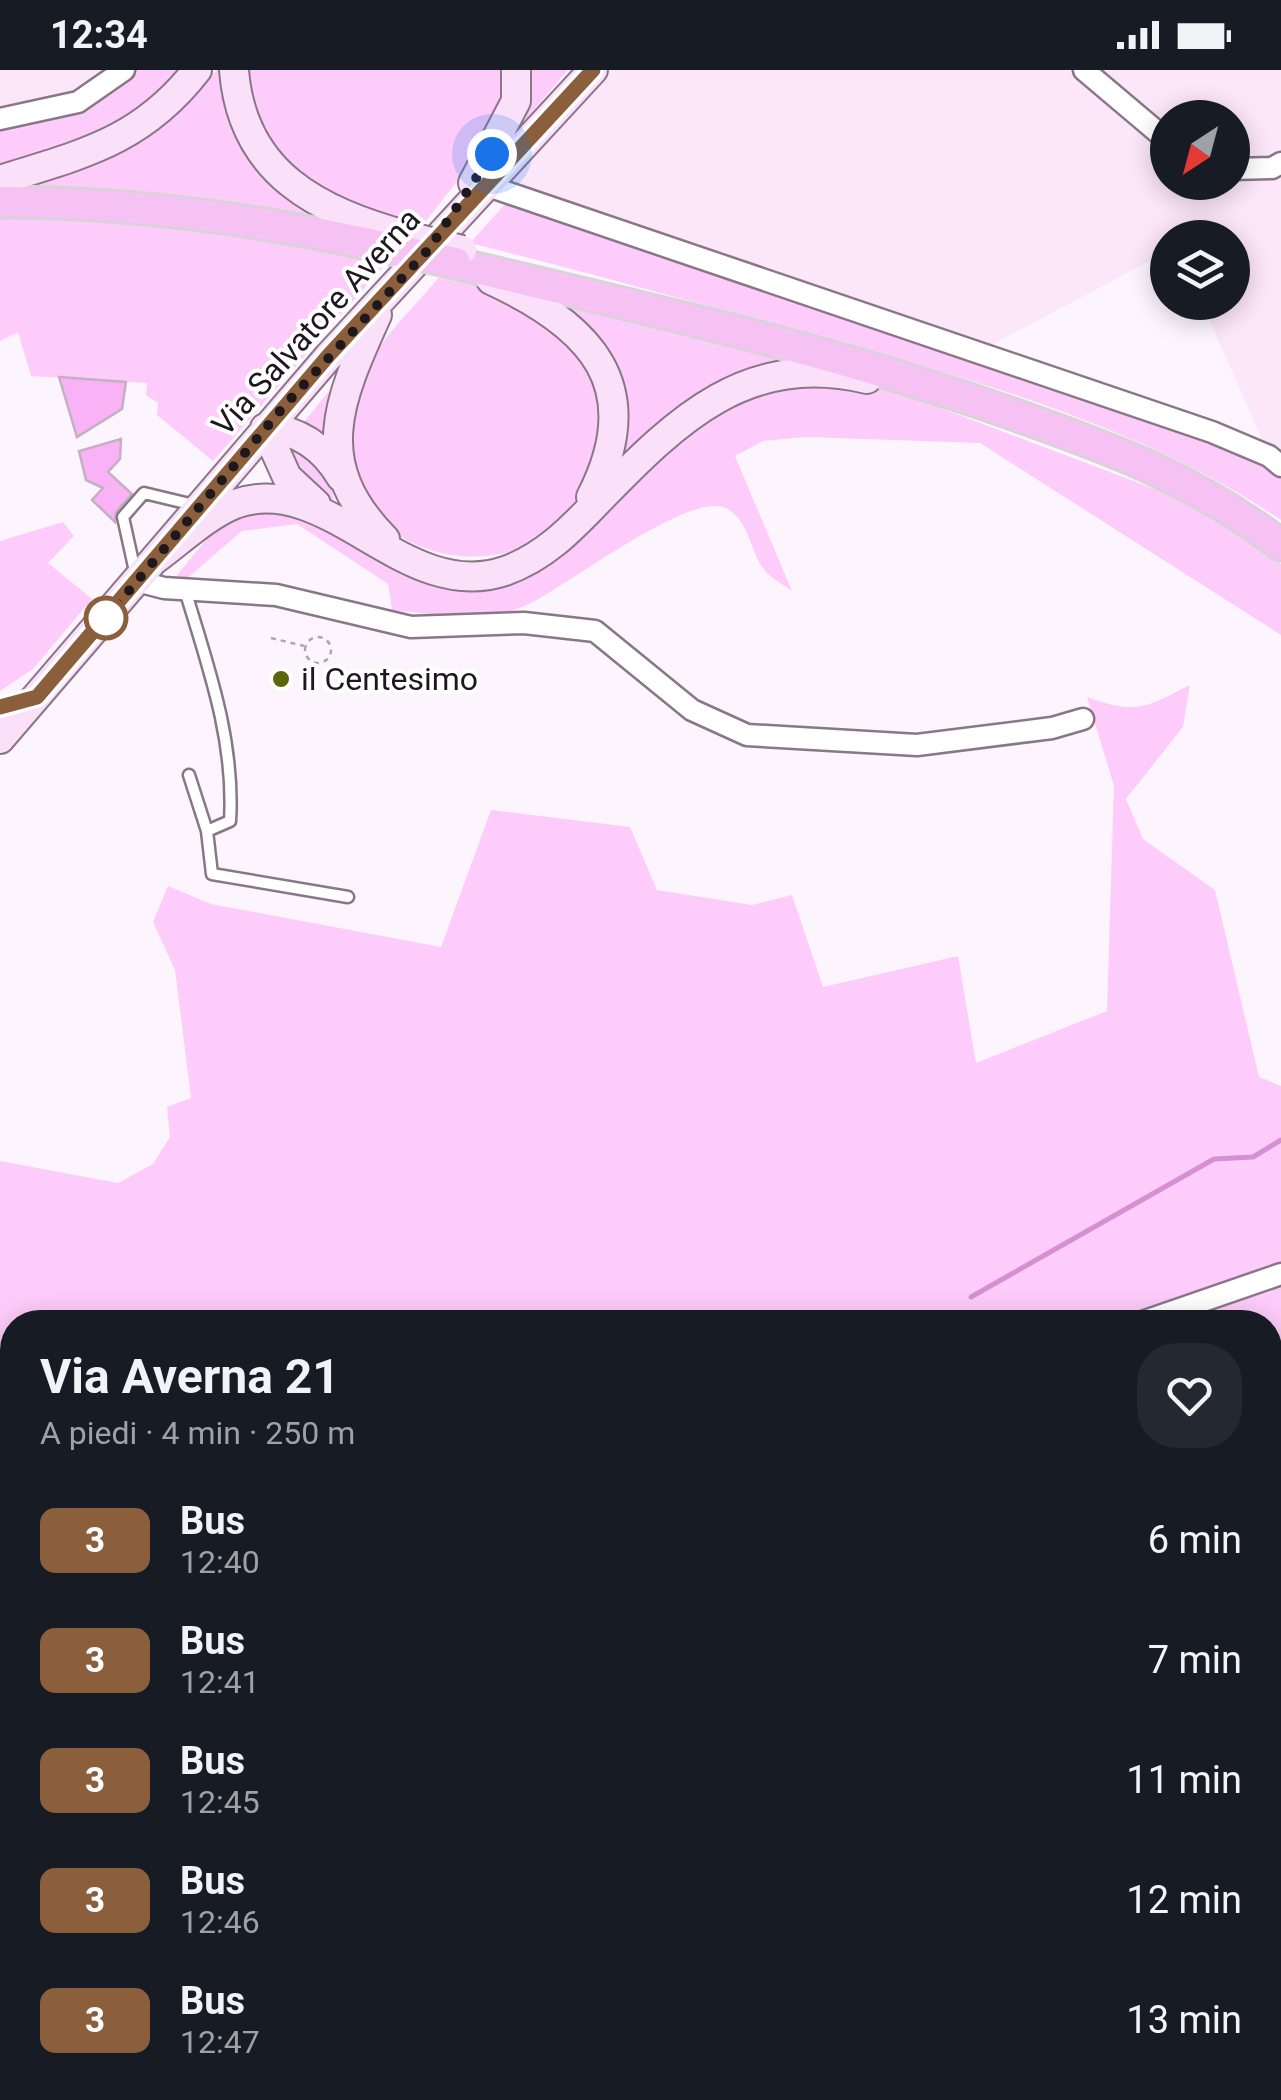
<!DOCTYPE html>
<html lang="it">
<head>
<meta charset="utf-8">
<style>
  :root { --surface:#171b24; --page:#242831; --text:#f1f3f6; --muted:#9ea1a6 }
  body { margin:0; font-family:Roboto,sans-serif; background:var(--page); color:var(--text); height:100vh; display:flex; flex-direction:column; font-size:38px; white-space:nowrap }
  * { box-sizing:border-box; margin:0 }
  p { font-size:32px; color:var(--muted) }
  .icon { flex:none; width:55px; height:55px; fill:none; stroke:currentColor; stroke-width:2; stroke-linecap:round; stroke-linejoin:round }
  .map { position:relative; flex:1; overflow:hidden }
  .sheet { position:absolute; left:0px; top:1240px; width:1282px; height:790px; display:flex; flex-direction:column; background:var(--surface); border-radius:40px 40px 0 0; box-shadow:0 5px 25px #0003 }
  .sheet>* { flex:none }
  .badge { padding:0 20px; border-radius:15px; font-size:35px; line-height:65px }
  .needle { width:65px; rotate:216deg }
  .buttons { position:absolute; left:1150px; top:30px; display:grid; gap:20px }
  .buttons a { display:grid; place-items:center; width:100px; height:100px; border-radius:50%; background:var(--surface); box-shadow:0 5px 25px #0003; font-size:50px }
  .you { position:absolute; width:50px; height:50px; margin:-25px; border:8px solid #fff; border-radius:50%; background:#1a73e8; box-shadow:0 0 0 15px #1a73e833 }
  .map>.badge { position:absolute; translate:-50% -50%; box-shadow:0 0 0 5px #fff }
  .round { display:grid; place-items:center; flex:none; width:105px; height:105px; border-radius:40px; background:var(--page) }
  .summary { display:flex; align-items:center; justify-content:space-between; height:170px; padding:0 40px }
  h1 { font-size:48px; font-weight:700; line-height:75px }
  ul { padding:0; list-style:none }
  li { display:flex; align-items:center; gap:30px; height:120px; padding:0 40px }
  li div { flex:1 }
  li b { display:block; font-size:38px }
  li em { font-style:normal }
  li .badge { min-width:110px; font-weight:700; text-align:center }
  .status { display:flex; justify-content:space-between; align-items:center; height:70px; padding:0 50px; background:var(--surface); direction:ltr }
  .status svg { height:28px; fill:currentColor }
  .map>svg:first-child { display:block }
</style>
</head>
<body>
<div class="status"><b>12:34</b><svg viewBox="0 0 49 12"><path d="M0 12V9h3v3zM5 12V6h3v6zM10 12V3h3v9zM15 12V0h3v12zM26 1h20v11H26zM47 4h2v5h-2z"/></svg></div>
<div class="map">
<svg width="1281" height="2030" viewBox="0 0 1281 2030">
  <rect width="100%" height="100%" fill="#fdf5fd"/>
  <!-- built -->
  <path fill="#fce6fa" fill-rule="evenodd" d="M 0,0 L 124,0 L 109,13 L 0,49 Z
    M 593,0 L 1281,0 L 1281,396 L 1269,386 L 1202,233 L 1232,232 L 1232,168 L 1168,168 L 1167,182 L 978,282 L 488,116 ZM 1168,48 L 1232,48 L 1232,112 L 1168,112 Z"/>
  <!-- green -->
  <path fill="#fdccfa" d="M 135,0 L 192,0 L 120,61 L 0,104 L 0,55 L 122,11 Z
    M 217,0 L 228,0 L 312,144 L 31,119 L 29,114 L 172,43 Z
    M 245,0 L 515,0 L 501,56 L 417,162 L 304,114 L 261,65 Z
    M 528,0 L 568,0 L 513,64 Z
    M 507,132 L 1241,381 L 1281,409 L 1281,450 C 1135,352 962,306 794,260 C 686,230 579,200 470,173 Z
    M 0,144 L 198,154 L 386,193 L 213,391 L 157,345 L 158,333 L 146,325 L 147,313 L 31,306 L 18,262 L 0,271 Z
    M 439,207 C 453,211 470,212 483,218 C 497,223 579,272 586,282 C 592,292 596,305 601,317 C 610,338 602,360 598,383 C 568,557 272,501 368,296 C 383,265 417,235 439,207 Z
    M 569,233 L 782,289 L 617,399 L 623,360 Z
    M 838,309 L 896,321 L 1200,436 L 1237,458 L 1281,494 L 1281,565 L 980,373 L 805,367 L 763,371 L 735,386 L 792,521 C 784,515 774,510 767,503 C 750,485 751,453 728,439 C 694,417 565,518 527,535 C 485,554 436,544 392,540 L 388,514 L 297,454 L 242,461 L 184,511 L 177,505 L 215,459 L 254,436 L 329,455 L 376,488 L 411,506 L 450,517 L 524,505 L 561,487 L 672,367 L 753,322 Z
    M 337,311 L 328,376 L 300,357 Z
    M 289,377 C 316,384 330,403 334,430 C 311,418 292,404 289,377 Z
    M 63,452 L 74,466 L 48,493 L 92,529 L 33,599 L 0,621 L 0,471 Z
    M 1190,615 L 1183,657 L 1126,729 L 1143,769 L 1215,820 L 1259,1007 L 1281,1016 L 1281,1468 L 1270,1469 L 1270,1252 L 12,1252 L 12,1341 L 0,1333 L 0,1091 L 118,1113 L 153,1094 L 170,1067 L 167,1037 L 191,1028 L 175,900 L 153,852 L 168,816 L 211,834 L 441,877 L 491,740 L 630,757 L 657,820 L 752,835 L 792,825 L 823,917 L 958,886 L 976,993 L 1107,941 L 1114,716 L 1087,627 C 1137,645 1144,638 1190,615 Z
    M 12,1432 L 12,1492 L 0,1492 L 0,1440 Z
    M 0,1930 L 12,1930 L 12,1992 L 0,1992 Z"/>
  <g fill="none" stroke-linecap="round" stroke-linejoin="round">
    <!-- stream -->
    <path stroke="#d590d2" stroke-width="5" d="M 971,1227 L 1214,1089 L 1253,1087 L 1281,1070"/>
  </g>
  <!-- building -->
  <path fill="#f9b2f5" stroke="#c4b0c2" stroke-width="2.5" d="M 59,307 L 126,312 L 122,339 L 77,367 Z
    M 121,369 L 120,389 L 108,402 L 132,424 L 116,442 L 115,452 L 92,430 L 103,418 L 86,410 L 79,381 Z"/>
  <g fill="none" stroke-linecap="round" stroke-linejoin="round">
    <defs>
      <path id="lane" d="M 136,506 L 123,447 L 144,423 L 194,435
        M 185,520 C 208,596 235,671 230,751 L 207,761
        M 189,705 L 207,761 L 212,804 L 348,827
        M 1270,1569 L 1281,1567
        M 822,2018 L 825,2030
        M 595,2030 L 617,2018"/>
      <path id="street" d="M 1084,0 L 1168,71
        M 0,49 L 78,32 L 124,0
        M 1232,99 L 1272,98 L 1281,93
        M 488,116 L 1212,362 L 1269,386 L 1281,396
        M 137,511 L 164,518 L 276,525 L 411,557 L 524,553 L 595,561 L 692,640 L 747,665 L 917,675 L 1052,658 L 1083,649
        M 1142,1252 L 1281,1204
        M 0,1710 L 12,1710
        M 1270,1786 L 1281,1783
        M 0,1865 L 12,1865
        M 1270,1909 L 1281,1907
        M 0,1925 L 12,1925
        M 1270,1986 L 1281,1989
        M 0,1998 L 12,1999
        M 210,2018 L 250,2030
        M 1083,2018 L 1085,2030
        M 1190,2018 L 1212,2030
        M 112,2030 L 112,2020 L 170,2018
        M 424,2030 L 429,2018
        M 510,2030 L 514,2018"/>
      <path id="secondary" d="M 234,0 C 242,104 318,141 408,166
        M 0,110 C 82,84 141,72 197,0
        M 473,113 L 516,31 L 516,0
        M 491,210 C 591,256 648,316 591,427
        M 377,245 C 338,331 310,393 385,469
        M 265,358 L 287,407 L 316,434
        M 265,358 C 300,360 324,378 341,407
        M 154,490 C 179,472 207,445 235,434 C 329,400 404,535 505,501 C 545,487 572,458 600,429 C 678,349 747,281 867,309
        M 0,669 L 329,286 L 593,0
        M 1270,1956 L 1281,1959
        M 724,2030 L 807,2018"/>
      <path id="primary" d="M 0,132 C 137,132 267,150 400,181
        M 455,193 C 642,238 829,279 1010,343 C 1112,379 1194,409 1281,475"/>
    </defs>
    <!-- lane casing -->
    <use href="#lane" stroke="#897788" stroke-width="15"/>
    <!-- street casing -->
    <use href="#street" stroke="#897788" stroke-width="25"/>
    <!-- secondary casing -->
    <use href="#secondary" stroke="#897788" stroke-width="32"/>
    <!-- primary casing -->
    <use href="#primary" stroke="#d6d5d6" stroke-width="35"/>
    <!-- path -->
    <path stroke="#aca5ac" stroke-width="2.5" stroke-dasharray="5 5" stroke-linecap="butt" d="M305 580a13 13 0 1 1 26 0a13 13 0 1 1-26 0Z
      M 271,568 L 304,576
      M 1270,1469 L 1281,1472
      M 694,2030 L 703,2022"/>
    <!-- lane -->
    <use href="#lane" stroke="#fff" stroke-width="10"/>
    <!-- street -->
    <use href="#street" stroke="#fff" stroke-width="20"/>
    <!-- secondary -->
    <use href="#secondary" stroke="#fae1f9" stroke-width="28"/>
    <!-- primary -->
    <use href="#primary" stroke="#f5c2f3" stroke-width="30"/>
    <defs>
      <path id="secondary-bridge" d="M 408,166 L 462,180"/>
      <path id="primary-bridge" d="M 400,181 L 455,193"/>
    </defs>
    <!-- secondary-bridge casing -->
    <use href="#secondary-bridge" stroke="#897788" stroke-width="32" stroke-linecap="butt"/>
    <!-- primary-bridge casing -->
    <use href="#primary-bridge" stroke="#d6d5d6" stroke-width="35" stroke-linecap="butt"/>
    <!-- secondary-bridge -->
    <use href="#secondary-bridge" stroke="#fae1f9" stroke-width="28"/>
    <!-- primary-bridge -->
    <use href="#primary-bridge" stroke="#f5c2f3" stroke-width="30"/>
  </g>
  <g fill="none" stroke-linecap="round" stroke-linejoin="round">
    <defs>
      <path id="line" d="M 0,637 L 37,627 L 328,286 L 593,0"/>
    </defs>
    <!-- line casing -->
    <use href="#line" stroke="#fff" stroke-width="22"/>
    <!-- line -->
    <use href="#line" stroke="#8b5e3c" stroke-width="15"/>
    <!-- walk -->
    <path stroke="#1e171e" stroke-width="10" stroke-dasharray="0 18" d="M 106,548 L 286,334 L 429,179 L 492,84"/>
  </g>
  <!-- markers -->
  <circle fill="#fff" stroke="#8b5e3c" stroke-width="5" cx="106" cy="548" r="20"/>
  <circle fill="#59660a" stroke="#fff" stroke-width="4" cx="281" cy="609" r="10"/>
  <g text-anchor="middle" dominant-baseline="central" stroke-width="8" stroke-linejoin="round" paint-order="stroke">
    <!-- street labels -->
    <g font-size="32" fill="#1e171e" stroke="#fff">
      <text transform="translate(316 252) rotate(-48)">Via Salvatore Averna</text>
    </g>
    <!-- poi labels -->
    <g font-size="32" fill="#1e171e" stroke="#fff" text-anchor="start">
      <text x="301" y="609">il Centesimo</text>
    </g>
  </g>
</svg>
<div class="buttons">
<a><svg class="needle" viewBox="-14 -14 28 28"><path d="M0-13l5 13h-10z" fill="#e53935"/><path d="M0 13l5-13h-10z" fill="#9ea1a6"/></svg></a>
<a><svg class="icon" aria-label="layers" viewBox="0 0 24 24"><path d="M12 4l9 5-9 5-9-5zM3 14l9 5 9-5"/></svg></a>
</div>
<div class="you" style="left:492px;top:84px"></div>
<section class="sheet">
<div class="summary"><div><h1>Via Averna 21</h1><p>A piedi · 4 min · 250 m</p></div><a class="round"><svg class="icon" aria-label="heart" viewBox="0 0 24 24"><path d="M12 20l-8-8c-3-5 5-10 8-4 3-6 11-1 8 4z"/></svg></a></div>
<ul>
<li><span class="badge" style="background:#8b5e3c;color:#fff">3</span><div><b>Bus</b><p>12:40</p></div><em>6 min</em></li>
<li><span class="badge" style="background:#8b5e3c;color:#fff">3</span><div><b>Bus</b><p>12:41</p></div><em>7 min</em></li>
<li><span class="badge" style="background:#8b5e3c;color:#fff">3</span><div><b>Bus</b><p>12:45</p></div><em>11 min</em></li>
<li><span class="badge" style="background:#8b5e3c;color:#fff">3</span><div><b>Bus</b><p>12:46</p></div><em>12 min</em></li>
<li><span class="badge" style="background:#8b5e3c;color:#fff">3</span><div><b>Bus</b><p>12:47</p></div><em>13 min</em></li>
</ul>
</section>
</div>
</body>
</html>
